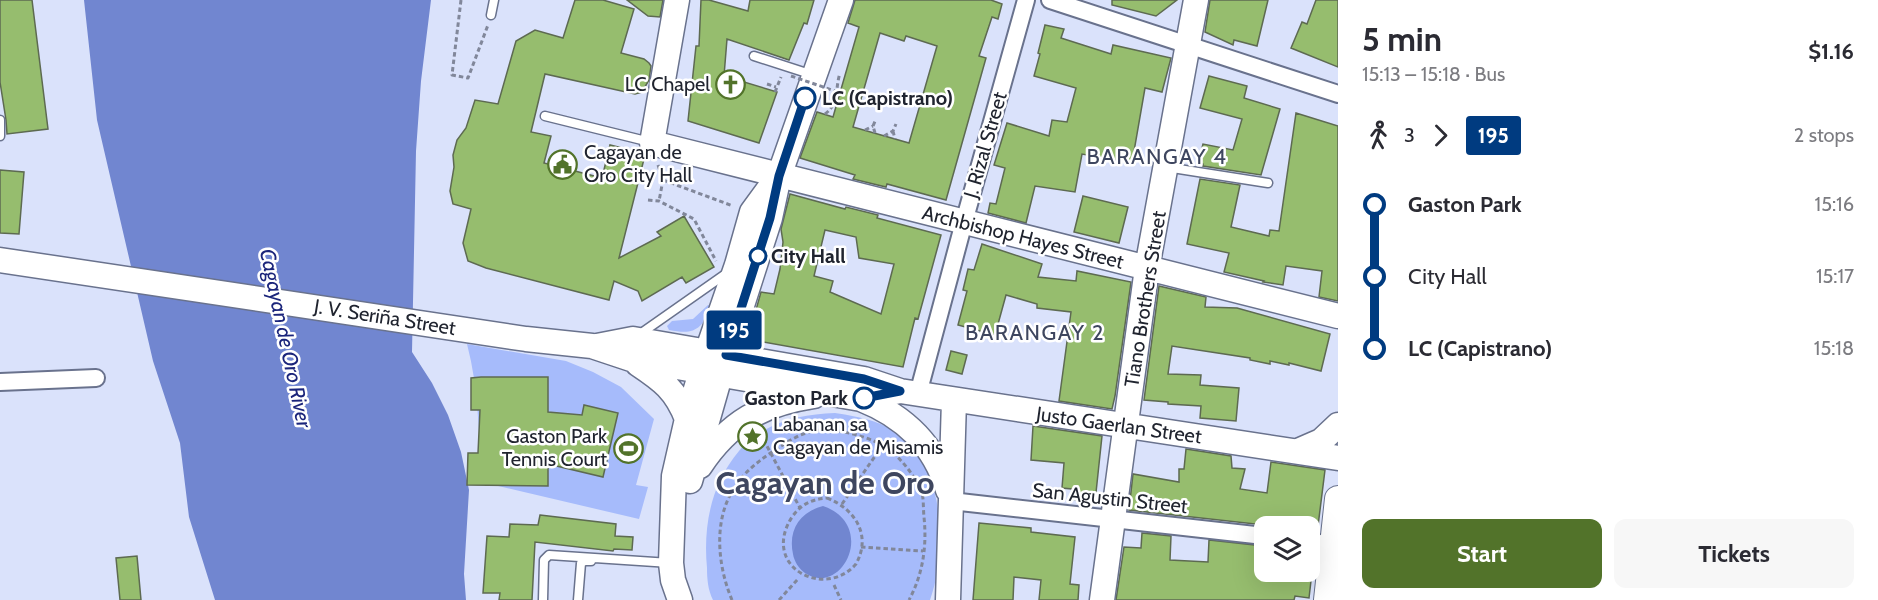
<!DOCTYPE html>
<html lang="en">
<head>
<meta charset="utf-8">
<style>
  :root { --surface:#fff; --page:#f7f7f7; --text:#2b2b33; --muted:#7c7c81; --accent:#52732a }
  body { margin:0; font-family:Cabin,sans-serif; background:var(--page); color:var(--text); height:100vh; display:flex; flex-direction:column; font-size:22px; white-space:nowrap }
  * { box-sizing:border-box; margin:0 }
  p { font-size:20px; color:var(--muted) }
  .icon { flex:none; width:33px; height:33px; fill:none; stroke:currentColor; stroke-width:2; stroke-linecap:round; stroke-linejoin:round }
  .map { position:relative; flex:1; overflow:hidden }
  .drawer { display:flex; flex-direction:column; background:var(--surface); width:540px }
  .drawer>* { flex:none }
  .badge { padding:0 12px; border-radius:4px; font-size:21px; line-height:39px }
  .fabs { position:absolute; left:1254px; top:516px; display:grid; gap:12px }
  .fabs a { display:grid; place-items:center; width:66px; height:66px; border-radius:12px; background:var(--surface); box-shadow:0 6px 24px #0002; font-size:30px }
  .map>.badge { position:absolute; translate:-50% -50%; box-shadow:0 0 0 3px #fff }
  .legs { display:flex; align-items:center; gap:9px; height:66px; padding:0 24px; font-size:20px }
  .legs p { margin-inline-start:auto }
  .head { display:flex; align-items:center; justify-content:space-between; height:102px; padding:0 24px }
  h1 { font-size:33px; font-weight:700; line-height:45px }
  .button { display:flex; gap:12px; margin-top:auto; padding:12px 24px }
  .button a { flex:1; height:69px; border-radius:12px; background:var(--accent); color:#fff; font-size:24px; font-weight:700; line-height:69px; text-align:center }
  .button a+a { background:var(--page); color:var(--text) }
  ul { padding:0 24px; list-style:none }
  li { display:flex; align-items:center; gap:21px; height:72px; font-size:22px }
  li i { display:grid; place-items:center; width:9px; height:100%; margin:0 8px; background:currentColor }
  li i::after { content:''; width:15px; height:15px; margin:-8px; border:4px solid; border-radius:50%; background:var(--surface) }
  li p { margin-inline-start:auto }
  li:first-child i { background:linear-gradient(#0000 50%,currentColor 0) }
  li:last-child i { background:linear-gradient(currentColor 50%,#0000 0) }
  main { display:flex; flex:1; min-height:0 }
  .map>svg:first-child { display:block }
</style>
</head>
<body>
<main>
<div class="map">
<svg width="1338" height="600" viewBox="0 0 1338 600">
  <rect width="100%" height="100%" fill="#dae2fb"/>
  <!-- green -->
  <path fill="#a6bbfb" d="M 708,305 L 713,307 C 700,330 695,335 669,330 L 667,326 L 672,321 L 693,319 Z
    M 467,344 L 566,361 L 593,372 L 621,387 L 654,419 L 636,485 L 648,487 L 639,519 L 481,482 C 479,436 479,389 467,344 Z
    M 835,413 C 861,417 889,422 907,442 C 945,480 947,552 930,600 L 713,600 C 708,590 707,579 707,568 C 703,526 711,484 739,451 C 744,445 750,438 756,435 C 781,419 807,414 835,413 Z"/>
  <!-- water -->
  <path fill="#7186d0" d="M 84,0 L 431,0 L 421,81 L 416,151 L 412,352 L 432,383 L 448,415 L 461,452 L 469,490 L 464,574 L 466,600 L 215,600 L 189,517 L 180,443 L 153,361 L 97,120 Z
    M 823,506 C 878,525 842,598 805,573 C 799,569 794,561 793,554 C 788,531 799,512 823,506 Z"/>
  <!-- building -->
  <path fill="#96bd6e" stroke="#5d6a51" stroke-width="1.5" fill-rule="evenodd" d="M 0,0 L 32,0 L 48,129 L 7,134 L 6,120 L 0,82 Z
    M 575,0 L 603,0 L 634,9 L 621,53 L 644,59 L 649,63 L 651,66 L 649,80 L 642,92 L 635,94 L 545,74 L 531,132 L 551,136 L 544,163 L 602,178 L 610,145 L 642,153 L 645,155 L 619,258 L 661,236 L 657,232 L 684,216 L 714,267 L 686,283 L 682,277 L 642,301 L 638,291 L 614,281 L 609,300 L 486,268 L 468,261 L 463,243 L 471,209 L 453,204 L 450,191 L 454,167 L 453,155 L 457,140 L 466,128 L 475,100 L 498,104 L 516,41 L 535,30 L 563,38 Z
    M 627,0 L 663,0 L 660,17 L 648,16 Z
    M 701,0 L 709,0 L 748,11 L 750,0 L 814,0 L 807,24 L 804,23 L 789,60 L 727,39 L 724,76 L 777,92 L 759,143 L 688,121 L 696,46 L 699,46 Z
    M 855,0 L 991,0 L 1002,4 L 998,19 L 992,17 L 979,56 L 986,58 L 946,200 L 887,184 L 886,187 L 853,179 L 855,175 L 800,158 L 817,112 L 833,117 L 859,27 L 848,23 ZM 880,33 L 904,41 L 906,36 L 937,46 L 909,143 L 853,127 Z
    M 1112,0 L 1177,0 L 1156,16 L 1112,5 Z
    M 1210,0 L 1268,0 L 1257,46 L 1234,40 L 1233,45 L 1205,32 Z
    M 1316,0 L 1338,0 L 1338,67 L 1291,48 L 1302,22 L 1307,24 Z
    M 1045,25 L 1064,29 L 1061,38 L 1111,54 L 1113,45 L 1171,58 L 1162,92 L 1145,88 L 1132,163 L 1082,154 L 1075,192 L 1035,186 L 1026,223 L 988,213 L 990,203 L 996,204 L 1005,168 L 994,165 L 1007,123 L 1049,136 L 1052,120 L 1067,122 L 1076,88 L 1034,76 L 1040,54 L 1038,53 Z
    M 1209,76 L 1247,86 L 1244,98 L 1280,109 L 1261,175 L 1203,166 L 1203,164 L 1198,163 L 1203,144 L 1233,150 L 1242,119 L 1200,108 Z
    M 1296,113 L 1338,126 L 1338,301 L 1319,297 L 1322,271 L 1286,266 L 1283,285 L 1263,282 L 1264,281 L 1224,272 L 1229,253 L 1187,244 L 1200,179 L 1240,185 L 1231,227 L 1269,236 L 1270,230 L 1279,231 Z
    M 0,170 L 24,172 L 19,234 L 0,233 Z
    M 790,194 L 845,209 L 846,207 L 878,215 L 877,218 L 941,235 L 918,319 L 915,318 L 903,367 L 758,341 L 749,335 L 761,292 L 774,294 L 780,269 L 783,242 L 781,229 ZM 825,230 L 856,237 L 859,258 L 894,264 L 881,314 L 830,292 L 833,281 L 814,276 Z
    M 1083,196 L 1128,207 L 1119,243 L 1074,232 Z
    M 982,244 L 1042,264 L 1038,277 L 1076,281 L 1077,271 L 1131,282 L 1115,396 L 1112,409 L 1059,401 L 1071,312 L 1037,308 L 1037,304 L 1006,295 L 995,335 L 958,325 L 967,291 L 963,290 L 968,269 L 974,270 Z
    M 1159,286 L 1206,297 L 1205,307 L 1237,308 L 1330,334 L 1321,371 L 1289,363 L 1289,365 L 1270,361 L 1270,364 L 1250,360 L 1250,358 L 1172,346 L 1168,374 L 1201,375 L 1200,385 L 1239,388 L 1236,421 L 1200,418 L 1201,406 L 1168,404 L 1168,402 L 1144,400 Z
    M 951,351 L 967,355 L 962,374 L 946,370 Z
    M 481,377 L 548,377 L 548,412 L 582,415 L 584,405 L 618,413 L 603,477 L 548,464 L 548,486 L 467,485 L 468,453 L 478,453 L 480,410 L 471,410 L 471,378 Z
    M 1033,426 L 1102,436 L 1095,502 L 1071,499 L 1072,489 L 1062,488 L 1064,463 L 1031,460 Z
    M 1186,449 L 1231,456 L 1232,468 L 1245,469 L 1240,489 L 1267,493 L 1271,462 L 1325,470 L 1318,526 L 1295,526 L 1264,523 L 1264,525 L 1129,510 L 1133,474 L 1179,482 L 1179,469 L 1184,469 Z
    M 540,515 L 616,524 L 615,536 L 633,537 L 632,550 L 614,549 L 613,551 L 535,542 L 532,600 L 499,600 L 500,593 L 483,593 L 487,536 L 509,537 L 510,524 L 538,525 Z
    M 979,523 L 1031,528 L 1031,532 L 1075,537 L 1070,584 L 1079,585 L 1078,600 L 1039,600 L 1041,580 L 1014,577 L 1013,600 L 973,600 Z
    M 1142,533 L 1171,536 L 1170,560 L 1208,562 L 1209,540 L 1264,546 L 1264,572 L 1312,572 L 1309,598 L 1295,596 L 1294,600 L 1116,600 L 1124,547 L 1141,548 Z
    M 137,556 L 141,600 L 120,600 L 116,558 Z"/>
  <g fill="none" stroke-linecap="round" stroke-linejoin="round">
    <defs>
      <path id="lane" d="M 491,15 L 494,0
        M 754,56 L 813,75
        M 545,116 L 650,142
        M 0,120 L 0,136
        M 1166,167 L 1268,183
        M 640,334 L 727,273
        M 543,600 L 544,560 L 549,555 L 670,563
        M 578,600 L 581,563 L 585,561 L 591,561"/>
      <path id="street" d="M 1050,0 L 1338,94
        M 0,382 L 96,378
        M 918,394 L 964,222 L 1026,0
        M 951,501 L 1264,536
        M 1310,542 L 1338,545"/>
      <path id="secondary" d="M 677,0 L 652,143 L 1338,316
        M 0,260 L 526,339 L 592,346 L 631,359 L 861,399 L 900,391
        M 597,346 L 633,339 L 864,379 L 900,391 L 1338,458
        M 638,364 C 662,380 676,390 687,419
        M 861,399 C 904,416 934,444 948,490
        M 1298,451 L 1321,441 L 1338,425
        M 700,466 C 729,422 762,404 814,396
        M 690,481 L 726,355 L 770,218 L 779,176 L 841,0
        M 680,600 L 673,580 L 671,563 L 674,476 L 687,419 L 707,352 L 737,265 L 752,212 L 774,182
        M 948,600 L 954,400
        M 1102,600 L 1147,268 L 1196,0"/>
      <path id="primary" d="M 1327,600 L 1338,499"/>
    </defs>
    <!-- lane casing -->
    <use href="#lane" stroke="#69728d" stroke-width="11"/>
    <!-- street casing -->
    <use href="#street" stroke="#69728d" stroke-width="20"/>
    <!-- secondary casing -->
    <use href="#secondary" stroke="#69728d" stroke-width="27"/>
    <!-- primary casing -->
    <use href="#primary" stroke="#69728d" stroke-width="28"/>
    <!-- path -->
    <path stroke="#81879a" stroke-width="3" stroke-dasharray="4.5 3" stroke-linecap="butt" d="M 461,0 L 452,75 L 468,78 L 488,25
      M 767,84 L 776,87
      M 775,92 L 781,77
      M 825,114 C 839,104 835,89 840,73
      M 865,130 L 873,126
      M 893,131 L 895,139
      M 875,133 L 873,126 L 876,119
      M 884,136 L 893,131 L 896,124
      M 658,165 L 663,180 L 659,201
      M 663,180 L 733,206
      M 648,200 L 659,201 L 694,219 L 716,261
      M 760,433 L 800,508
      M 827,498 C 855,509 872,535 856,564 C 825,600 760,567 792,517 C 801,504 813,499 827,498 Z
      M 842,504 L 882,446
      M 861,547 L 923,551
      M 834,585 L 841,600
      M 732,600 C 718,567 713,522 733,490 C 742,474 756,463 772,452 C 784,444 797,435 812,431 C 832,426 873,437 890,450 C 902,460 914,475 921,490 C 924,497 923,508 924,517 C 927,546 923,574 909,600
      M 779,600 L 798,579"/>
    <!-- lane -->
    <use href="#lane" stroke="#fff" stroke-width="8"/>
    <!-- street -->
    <use href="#street" stroke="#fff" stroke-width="16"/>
    <!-- secondary -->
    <use href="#secondary" stroke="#fff" stroke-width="24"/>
    <!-- primary -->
    <use href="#primary" stroke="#fff" stroke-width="26"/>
    <!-- path-bridge -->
    <path stroke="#81879a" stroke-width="3" stroke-dasharray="4.5 3" stroke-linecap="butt" d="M 791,76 L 835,91"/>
  </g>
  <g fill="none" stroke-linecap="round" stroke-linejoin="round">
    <defs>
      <path id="line-1" d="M 805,98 L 779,176 L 770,218 L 726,355 L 864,379 L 900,391 L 864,398"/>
    </defs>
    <!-- line-1 casing -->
    <use href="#line-1" stroke="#fff" stroke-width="14"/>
    <!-- line-1 -->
    <use href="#line-1" stroke="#003b80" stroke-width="9"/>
  </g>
  <!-- icons -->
  <defs>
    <symbol id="church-ring" viewBox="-11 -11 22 22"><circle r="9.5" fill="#fff" stroke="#52732a" stroke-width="1.5"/><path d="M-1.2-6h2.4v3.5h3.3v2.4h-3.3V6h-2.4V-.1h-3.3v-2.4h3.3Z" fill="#52732a"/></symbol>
    <symbol id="civic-ring" viewBox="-11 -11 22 22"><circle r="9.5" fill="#fff" stroke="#52732a" stroke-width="1.5"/><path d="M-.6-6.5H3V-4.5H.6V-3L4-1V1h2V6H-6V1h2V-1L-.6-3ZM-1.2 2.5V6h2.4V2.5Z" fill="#52732a"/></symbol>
    <symbol id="sight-ring" viewBox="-11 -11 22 22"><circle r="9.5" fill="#fff" stroke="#52732a" stroke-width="1.5"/><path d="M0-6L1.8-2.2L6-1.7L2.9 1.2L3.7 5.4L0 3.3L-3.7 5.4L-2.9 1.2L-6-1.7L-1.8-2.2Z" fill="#52732a"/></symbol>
    <symbol id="stadium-ring" viewBox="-11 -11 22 22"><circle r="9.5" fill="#fff" stroke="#52732a" stroke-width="1.5"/><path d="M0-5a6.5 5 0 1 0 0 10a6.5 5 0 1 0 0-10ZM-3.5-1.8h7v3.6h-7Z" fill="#52732a"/></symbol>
  </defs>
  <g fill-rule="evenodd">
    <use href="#church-ring" x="714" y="68" width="33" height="33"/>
    <use href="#civic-ring" x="546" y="148" width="33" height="33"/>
    <use href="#sight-ring" x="736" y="420" width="33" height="33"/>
    <use href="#stadium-ring" x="612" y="432" width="33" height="33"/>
  </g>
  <!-- markers -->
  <g fill="#fff" stroke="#003b80" stroke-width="3">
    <circle cx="805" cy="98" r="10"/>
    <circle cx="758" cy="256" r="8"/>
    <circle cx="864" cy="398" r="10"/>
  </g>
  <g text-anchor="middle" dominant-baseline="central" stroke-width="5" stroke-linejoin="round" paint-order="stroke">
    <!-- poi labels -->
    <g font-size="20" fill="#20242f" stroke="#fff" text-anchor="end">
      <text x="710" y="84">LC Chapel</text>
      <text x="584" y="152" text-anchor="start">Cagayan de<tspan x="584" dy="23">Oro City Hall</tspan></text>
      <text x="773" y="424" text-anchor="start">Labanan sa<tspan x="773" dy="23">Cagayan de Misamis</tspan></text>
      <text x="607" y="436">Gaston Park<tspan x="607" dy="23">Tennis Court</tspan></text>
    </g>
    <!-- stop labels -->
    <g font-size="20" font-weight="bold" fill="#20242f" stroke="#fff" text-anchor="start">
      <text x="822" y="98">LC (Capistrano)</text>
      <text x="771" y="256">City Hall</text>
      <text x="848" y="398" text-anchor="end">Gaston Park</text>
    </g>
    <!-- street labels -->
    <g font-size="20" fill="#20242f" stroke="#fff">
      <text transform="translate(985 145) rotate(-74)">J. Rizal Street</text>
      <text transform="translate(1023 237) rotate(14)">Archbishop Hayes Street</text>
      <text transform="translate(1145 299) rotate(-81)">Tiano Brothers Street</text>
      <text transform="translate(385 317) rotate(9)">J. V. Seriña Street</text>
      <text transform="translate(1119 425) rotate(8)">Justo Gaerlan Street</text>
      <text transform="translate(1110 498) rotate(6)">San Agustin Street</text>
    </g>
    <!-- water labels -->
    <g font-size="21" font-style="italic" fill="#1b257b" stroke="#fff">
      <text transform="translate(286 338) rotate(78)">Cagayan de Oro River</text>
    </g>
    <!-- quarter labels -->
    <g font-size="22" letter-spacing="1.5" fill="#3e465f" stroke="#fff">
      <text x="1157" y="156">BARANGAY 4</text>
      <text x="1035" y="332">BARANGAY 2</text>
    </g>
    <!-- town labels -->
    <g font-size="32" font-weight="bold" fill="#3e465f" stroke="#fff">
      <text x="825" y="482">Cagayan de Oro</text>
    </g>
  </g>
</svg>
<div class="fabs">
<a><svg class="icon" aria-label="layers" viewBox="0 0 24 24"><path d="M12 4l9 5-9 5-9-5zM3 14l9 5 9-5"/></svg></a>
</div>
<b class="badge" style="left:734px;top:330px;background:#003b80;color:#fff">195</b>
</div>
<section class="drawer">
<div class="head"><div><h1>5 min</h1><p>15:13 – 15:18 · Bus</p></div><b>$1.16</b></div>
<div class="legs"><svg class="icon" aria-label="walk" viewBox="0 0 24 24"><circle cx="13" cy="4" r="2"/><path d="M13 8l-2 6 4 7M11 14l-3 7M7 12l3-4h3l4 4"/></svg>3<svg class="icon" aria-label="forward" viewBox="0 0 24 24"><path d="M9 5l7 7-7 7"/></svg><b class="badge" style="background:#003b80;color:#fff">195</b><p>2 stops</p></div>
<ul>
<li><i style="color:#003b80"></i><b>Gaston Park</b><p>15:16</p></li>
<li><i style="color:#003b80"></i><span>City Hall</span><p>15:17</p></li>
<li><i style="color:#003b80"></i><b>LC (Capistrano)</b><p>15:18</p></li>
</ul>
<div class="button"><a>Start</a><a>Tickets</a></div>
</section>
</main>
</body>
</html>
